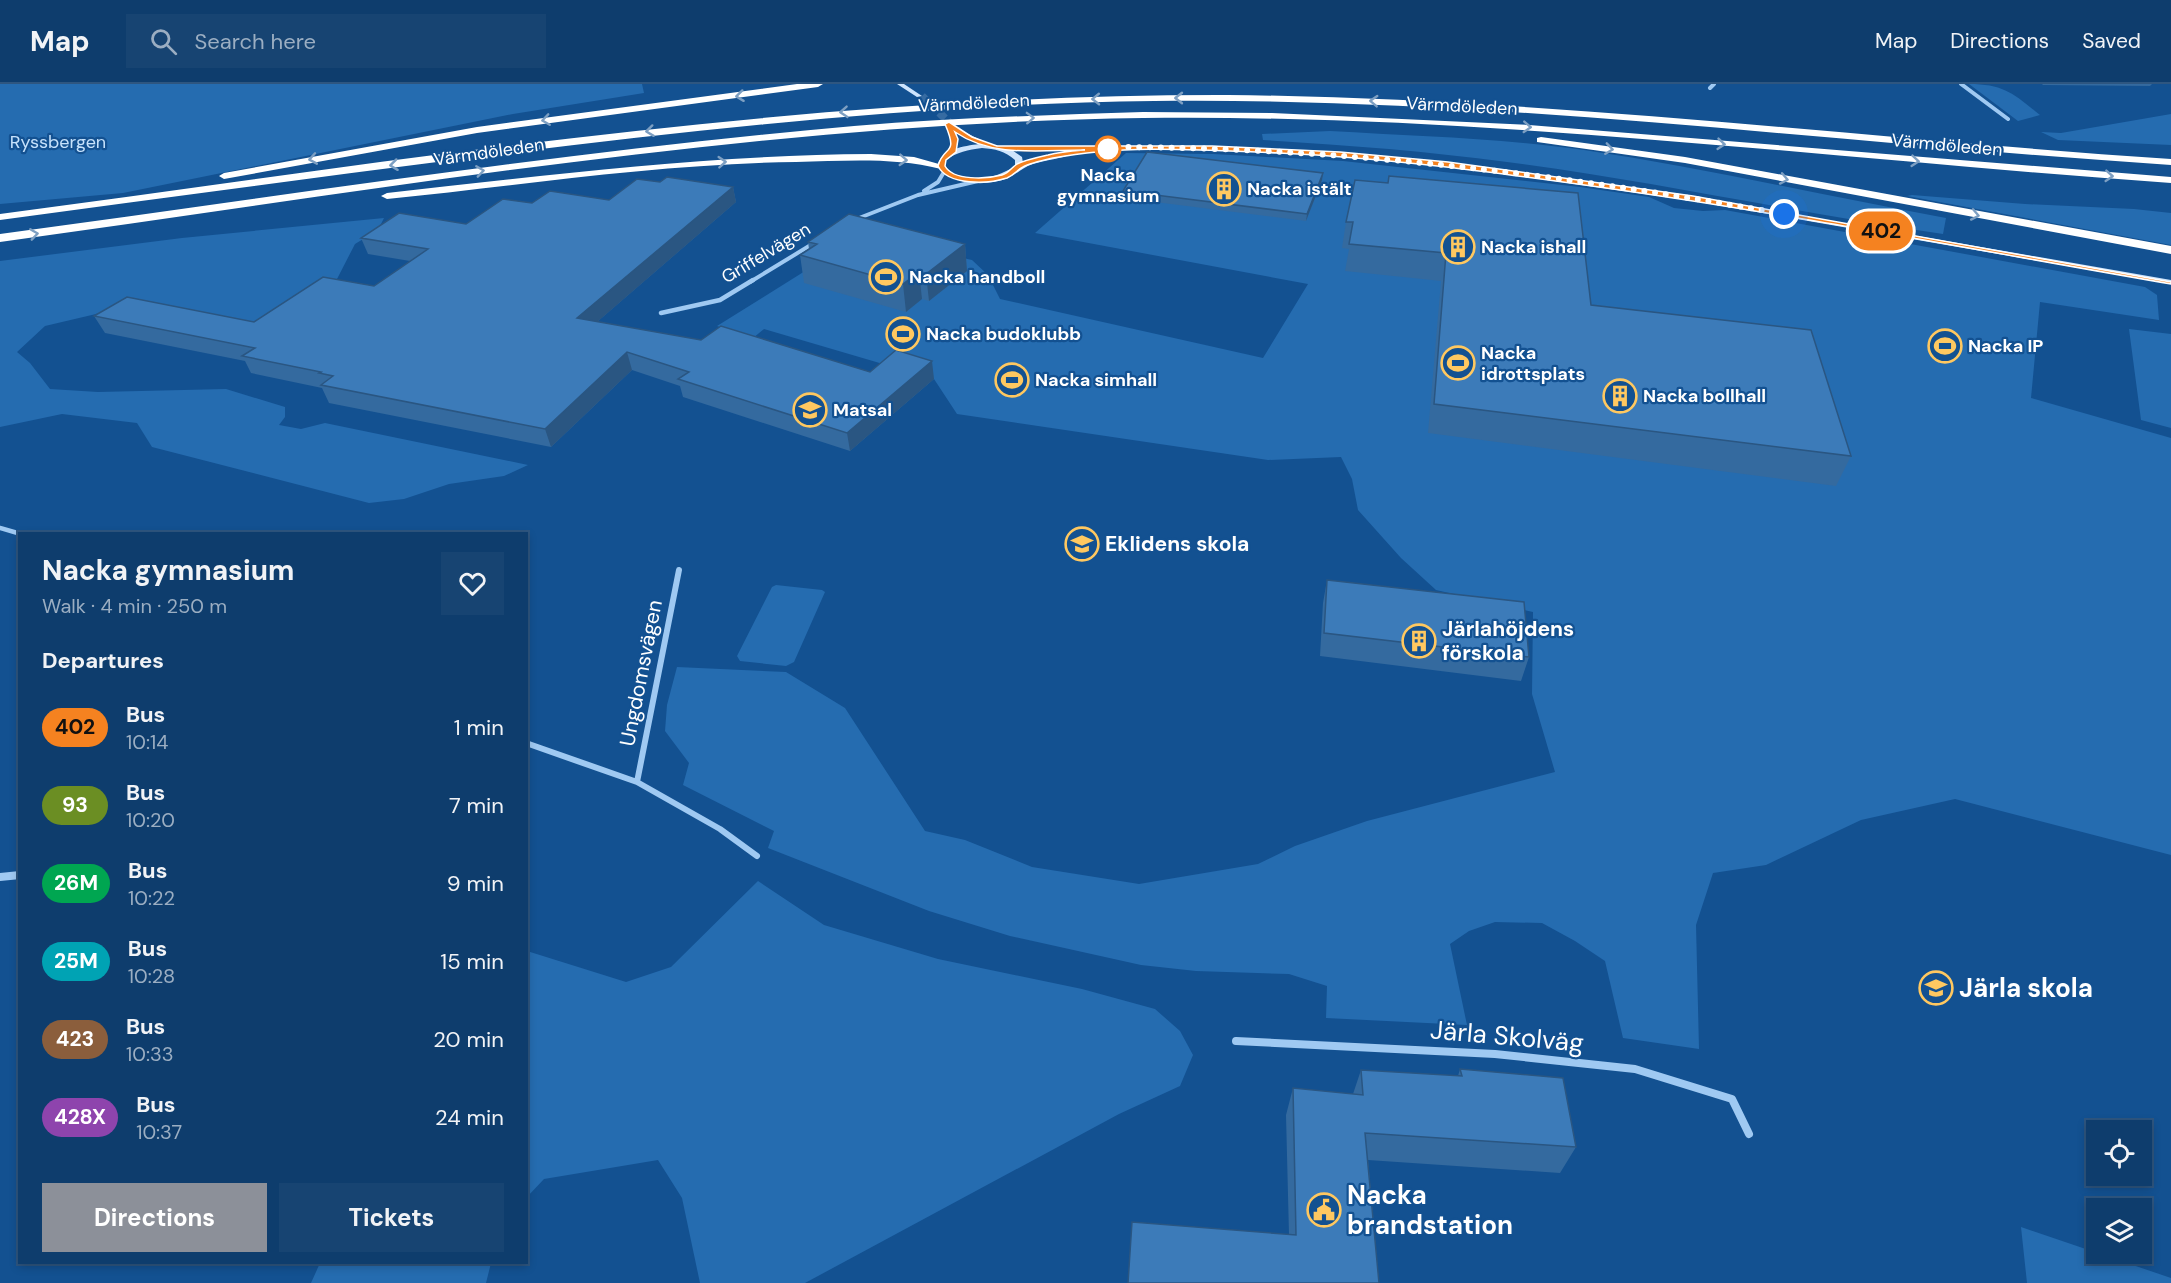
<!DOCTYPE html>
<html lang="en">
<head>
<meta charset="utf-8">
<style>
  :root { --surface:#0e3d6d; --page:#174472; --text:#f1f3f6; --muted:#9baec2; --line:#2e5680; --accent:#8c9099 }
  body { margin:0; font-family:"DM Sans",sans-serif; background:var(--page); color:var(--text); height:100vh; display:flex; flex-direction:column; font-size:22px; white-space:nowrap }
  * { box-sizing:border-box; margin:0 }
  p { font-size:20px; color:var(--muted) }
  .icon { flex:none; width:33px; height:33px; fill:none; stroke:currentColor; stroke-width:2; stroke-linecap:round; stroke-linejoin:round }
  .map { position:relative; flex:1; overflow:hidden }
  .side { position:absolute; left:18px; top:448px; width:510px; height:732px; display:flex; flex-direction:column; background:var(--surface); border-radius:0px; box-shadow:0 3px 9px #0003,0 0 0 2px var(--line) }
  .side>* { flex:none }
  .badge { padding:0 12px; border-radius:20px; font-size:21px; line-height:39px }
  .fabs { position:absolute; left:2086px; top:1036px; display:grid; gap:12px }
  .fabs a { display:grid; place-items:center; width:66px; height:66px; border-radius:0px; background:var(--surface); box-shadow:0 3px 9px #0003,0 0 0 2px var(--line); font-size:30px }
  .you { position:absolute; width:30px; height:30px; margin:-15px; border:4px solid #fff; border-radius:50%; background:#1a73e8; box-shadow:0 0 0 9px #1a73e833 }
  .map>.badge { position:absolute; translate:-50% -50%; box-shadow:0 0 0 3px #fff }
  h2 { padding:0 24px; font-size:22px; line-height:54px }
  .round { display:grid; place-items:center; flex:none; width:63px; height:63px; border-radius:0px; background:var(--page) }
  .overview { display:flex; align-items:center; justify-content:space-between; height:102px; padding:0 24px }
  h1 { font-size:28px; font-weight:700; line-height:45px }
  .primary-button { display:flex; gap:12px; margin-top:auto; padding:12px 24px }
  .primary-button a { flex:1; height:69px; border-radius:0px; background:var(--accent); color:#fff; font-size:24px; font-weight:700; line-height:69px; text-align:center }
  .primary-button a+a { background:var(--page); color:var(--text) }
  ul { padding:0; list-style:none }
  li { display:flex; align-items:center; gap:18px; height:78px; padding:0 24px }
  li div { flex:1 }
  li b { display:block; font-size:22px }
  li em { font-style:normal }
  li .badge { min-width:66px; font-weight:700; text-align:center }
  header { display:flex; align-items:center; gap:36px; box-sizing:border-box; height:84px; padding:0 30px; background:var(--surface); border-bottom:2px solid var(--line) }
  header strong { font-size:28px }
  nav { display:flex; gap:33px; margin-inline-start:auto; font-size:21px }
  .search { width:420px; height:54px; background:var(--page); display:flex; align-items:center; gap:15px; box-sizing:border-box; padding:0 21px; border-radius:0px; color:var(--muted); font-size:22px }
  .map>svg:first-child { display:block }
</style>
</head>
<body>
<header>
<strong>Map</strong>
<div class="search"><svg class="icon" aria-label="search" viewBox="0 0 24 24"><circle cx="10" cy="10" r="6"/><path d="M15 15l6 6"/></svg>Search here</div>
<nav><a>Map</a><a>Directions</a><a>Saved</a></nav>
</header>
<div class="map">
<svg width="2171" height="1199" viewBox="0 0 2171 1199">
  <rect width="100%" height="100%" fill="#135191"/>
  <!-- green -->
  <path fill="#256cb0" d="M 0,0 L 642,0 L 644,9 L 513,30 L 123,109 L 0,120 Z
    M 1969,0 C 2004,0 2014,10 2040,31 L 2018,37 Z
    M 2171,30 L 2171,61 L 2058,56 L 2041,48 L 2061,49 Z
    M 1330,47 C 1414,52 1500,54 1584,66 C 1705,84 1825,112 1946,134 L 1943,150 C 1797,129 1653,97 1507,78 C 1426,67 1345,61 1263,56 L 1262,50 Z
    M 1126,69 L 1213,70 L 1343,77 L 1580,103 L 1649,113 L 1674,124 L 1703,127 L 1725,126 L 2145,203 L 2157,211 L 2159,236 L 2040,218 L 2031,314 L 2171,354 L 2171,771 L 1955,715 L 1861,736 L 1766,781 L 1713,789 L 1696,841 L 1699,965 L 1623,954 L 1605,877 L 1575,857 L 1542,839 L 1495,838 L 1469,847 L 1450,860 L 1467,941 L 1326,934 L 1327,902 L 1289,890 L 1196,887 L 1141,881 L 1010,852 L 929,827 L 768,764 L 774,747 L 683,701 L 689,679 L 665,647 L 667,621 L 677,583 L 786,588 L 845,624 L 925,747 L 965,756 L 1032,783 L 1139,800 L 1258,780 L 1295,762 L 1367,737 L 1555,688 L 1532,610 L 1533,528 L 1436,506 L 1401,474 L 1358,426 L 1352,395 L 1341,373 L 1268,376 L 957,330 L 934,295 L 764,245 L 753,254 L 717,242 L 861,152 L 972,176 L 988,191 L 1000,215 L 1263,274 L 1308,200 L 1035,149 Z
    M 1912,111 L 2025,120 L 2134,125 L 2171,129 L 2171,161 L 1907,112 Z
    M 384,134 L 378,146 L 355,160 L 337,195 L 271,240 L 113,226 L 45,242 L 17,268 L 30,279 L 50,305 L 98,308 L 226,305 L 285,323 L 285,333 L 279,341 L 301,345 L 325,339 L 528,381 L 504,392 L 449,400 L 404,415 L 369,419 L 152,363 L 137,339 L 62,330 L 0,343 L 0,177 L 182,154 Z
    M 2129,245 L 2171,250 L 2171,344 L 2141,336 Z
    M 776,501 L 822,506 L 825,508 L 794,578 L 786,582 L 740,577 L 737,572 L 772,503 Z
    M 758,797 L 824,841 L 938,875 L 1082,905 L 1155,925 L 1180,947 L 1193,971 L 1180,1002 L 1119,1030 L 805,1199 L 700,1199 L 682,1114 L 658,1076 L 544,1095 L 527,1113 L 527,867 L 626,898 L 671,883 Z
    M 2021,1143 L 2171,1194 L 2171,1199 L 2027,1199 Z
    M 320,1179 L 491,1179 L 486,1199 L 311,1199 Z"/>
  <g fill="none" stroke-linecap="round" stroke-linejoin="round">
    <!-- secondary-tunnel -->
    <path stroke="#366ba2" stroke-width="8" stroke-dasharray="8 4" stroke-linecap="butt" d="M 922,12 L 958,47"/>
    <!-- street-far3 -->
    <path stroke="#9fc9f2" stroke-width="4" d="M 1961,0 L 2008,35
      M 1710,4 L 1714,0
      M 924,107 L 938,98 L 944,88
      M 854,136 L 918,111 L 978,97
      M 750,198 L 814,159"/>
    <!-- street-far2 -->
    <path stroke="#9fc9f2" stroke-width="4.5" d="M 661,229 L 720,216 L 753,196
      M 0,444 L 21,450"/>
    <!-- street-far1 -->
    <path stroke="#9fc9f2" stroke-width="6" d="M 526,659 L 637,698 L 720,745 L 757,772
      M 637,698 L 679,486"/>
    <!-- street -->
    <path stroke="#9fc9f2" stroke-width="8" d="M 0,793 L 20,791
      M 1236,957 L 1495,970 L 1635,985 L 1732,1015 L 1749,1050"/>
    <!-- secondary -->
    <path fill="#cee4fc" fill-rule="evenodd" d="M 897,0 L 904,0 L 922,12 L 917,13 Z
      M 956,46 L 960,46 L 989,60 L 999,62 L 1212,62 L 1340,68 L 1448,78 L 1693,113 L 2171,196 L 2171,200 L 1693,117 L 1448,82 L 1340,72 L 1212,66 L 1012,66 L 1022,73 L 1023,79 L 1064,68 L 1070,67 L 1074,69 C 1062,75 1045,76 1033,80 C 1023,83 1017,90 1008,94 C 986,103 952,101 937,82 C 942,65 964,62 979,60 L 956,48 ZM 982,64 C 995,65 1005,67 1015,76 L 1015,82 C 996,95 962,103 945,82 L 946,76 C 957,68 968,66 982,64 Z"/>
    <!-- highway -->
    <path fill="#fff" fill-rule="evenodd" d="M 797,0 L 823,0 L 818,3 L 477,49 L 224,95 L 219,92 L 224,89 L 477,43 Z
      M 1228,11 C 1544,14 1857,54 2171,75 L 2171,81 C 1832,59 1495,13 1154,17 C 917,20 681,47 445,77 C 297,96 148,116 0,136 L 0,130 C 408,75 816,10 1228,11 Z
      M 1143,28 L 1272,29 L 1529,41 L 2171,93 L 2171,99 C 1829,75 1487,30 1143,34 C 760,39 379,106 0,158 L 0,150 C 284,112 568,67 854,42 C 950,34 1047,31 1143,28 Z
      M 1541,53 L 1685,73 L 2171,162 L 2171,170 L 1685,79 L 1537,58 L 1537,54 Z
      M 871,70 L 914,73 L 946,82 L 941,85 C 894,73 844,77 796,78 C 659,80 523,101 387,115 L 381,112 L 387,109 C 548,91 708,71 871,70 Z"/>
  </g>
  <!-- wall -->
  <path fill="#346a9f" d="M 2042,0 L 2152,0 L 2150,2 L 2043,1 Z
    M 1323,89 L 1322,96 L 1306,137 L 1123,114 L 1123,107 Z
    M 660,98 L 733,103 L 736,118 L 597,238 L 870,288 L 934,295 L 850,367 L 683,313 L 680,302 L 632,286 L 551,363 L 329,319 L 322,304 L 251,289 L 245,277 L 105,249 L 94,232 L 254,238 L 374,202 L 410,177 L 368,170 L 361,154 L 466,140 L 532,119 L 609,116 Z
    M 1388,99 L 1591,221 L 1851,372 L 1836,402 L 1428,349 L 1441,197 L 1345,187 L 1349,165 L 1342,164 L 1346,138 Z
    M 808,158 L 965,160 L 967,187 L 929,217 L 922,215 L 906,228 L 804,199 L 800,171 L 809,165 Z
    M 1327,496 L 1529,573 L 1521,597 L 1320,572 L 1323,519 Z
    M 1460,985 L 1576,1063 L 1560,1089 L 1368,1076 L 1379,1199 L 1289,1151 L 1286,1031 L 1293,1004 L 1353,1010 L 1361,986 L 1458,992 Z"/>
  <!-- shaded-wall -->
  <path fill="#2a5682" d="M 1323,89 L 1322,96 L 1306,137 L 1307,130 Z
    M 733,103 L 736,118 L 582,251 L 577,234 Z
    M 965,160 L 967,187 L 929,217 L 926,190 Z
    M 919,188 L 922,215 L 906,228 L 903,200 Z
    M 627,268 L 632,286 L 551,363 L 545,345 Z
    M 932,277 L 934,295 L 850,367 L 847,349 Z"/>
  <!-- building -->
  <path fill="#3c7bb9" stroke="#2a5682" stroke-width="1.5" d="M 1147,68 L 1323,89 L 1307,130 L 1123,107 Z
    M 1389,92 L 1578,109 L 1591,221 L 1811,246 L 1851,372 L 1434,320 L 1446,169 L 1349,160 L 1353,138 L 1346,138 L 1355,96 L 1388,99 Z
    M 667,93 L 733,103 L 577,234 L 701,256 L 721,242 L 870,288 L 896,266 L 932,277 L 847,349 L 678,295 L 689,288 L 627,268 L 545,345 L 321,301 L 333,292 L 319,289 L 321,288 L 242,272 L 255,264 L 94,232 L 127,213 L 254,238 L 323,193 L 374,202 L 428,165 L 361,154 L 399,129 L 466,140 L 503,115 L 532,119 L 550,107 L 609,116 L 637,95 L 660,98 Z
    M 849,130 L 965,160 L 926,190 L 919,188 L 903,200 L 800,171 L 817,160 L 808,158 Z
    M 1327,496 L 1524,518 L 1529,573 L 1324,549 Z
    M 1460,985 L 1563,994 L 1576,1063 L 1365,1049 L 1379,1199 L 1128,1199 L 1132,1138 L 1296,1151 L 1293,1004 L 1363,1011 L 1361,986 L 1462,992 Z"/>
  <!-- one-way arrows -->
  <defs><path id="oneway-chevron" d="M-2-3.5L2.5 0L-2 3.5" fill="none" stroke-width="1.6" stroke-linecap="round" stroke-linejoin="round" transform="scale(1.5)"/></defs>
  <g stroke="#7d9fc2">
    <use href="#oneway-chevron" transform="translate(740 12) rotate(173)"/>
    <use href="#oneway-chevron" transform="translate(1179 14) rotate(-180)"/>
    <use href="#oneway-chevron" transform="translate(1096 15) rotate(179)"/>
    <use href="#oneway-chevron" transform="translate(1374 17) rotate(-177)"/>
    <use href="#oneway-chevron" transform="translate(844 28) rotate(176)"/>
    <use href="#oneway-chevron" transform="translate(1030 34) rotate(-2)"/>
    <use href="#oneway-chevron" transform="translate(546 36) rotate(172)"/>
    <use href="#oneway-chevron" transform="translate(1527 43) rotate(3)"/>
    <use href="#oneway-chevron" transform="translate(650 47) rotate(173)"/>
    <use href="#oneway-chevron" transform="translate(1721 60) rotate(5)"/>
    <use href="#oneway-chevron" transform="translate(1609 65) rotate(8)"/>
    <use href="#oneway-chevron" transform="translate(313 75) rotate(170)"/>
    <use href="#oneway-chevron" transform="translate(903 76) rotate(3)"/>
    <use href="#oneway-chevron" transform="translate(1915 77) rotate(5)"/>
    <use href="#oneway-chevron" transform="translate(722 78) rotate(-4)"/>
    <use href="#oneway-chevron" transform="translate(394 81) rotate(173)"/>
    <use href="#oneway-chevron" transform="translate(480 87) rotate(-8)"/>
    <use href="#oneway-chevron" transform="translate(2109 92) rotate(4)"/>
    <use href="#oneway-chevron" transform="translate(1784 95) rotate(11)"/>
    <use href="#oneway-chevron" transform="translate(1975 131) rotate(11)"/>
    <use href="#oneway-chevron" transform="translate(34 150) rotate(-8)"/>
  </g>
  <!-- line -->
  <path fill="#f58220" stroke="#fff" stroke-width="1.5" fill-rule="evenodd" d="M 949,38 L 972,53 L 997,62 L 1212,62 L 1340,68 L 1448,78 L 1693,112 L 2171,198 L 2171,200 C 1981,167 1790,130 1599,103 C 1492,88 1387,74 1279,69 C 1204,66 1127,60 1053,74 C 1044,76 1030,79 1023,83 C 1017,86 1014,91 1007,94 C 988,100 948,102 938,82 C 944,60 959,73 945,40 ZM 955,48 C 993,74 1041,66 1085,66 C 1073,67 1060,68 1048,71 C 1039,73 1025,76 1017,80 C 1011,84 1009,89 1002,91 C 987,95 953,97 945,82 L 946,76 L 956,68 L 958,55 Z"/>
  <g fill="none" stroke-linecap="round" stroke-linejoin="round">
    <!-- walk -->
    <path stroke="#fff" stroke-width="6" stroke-dasharray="0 10.8" d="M 1108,65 L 1109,63 C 1338,63 1558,90 1784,130"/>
  </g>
  <!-- icons -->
  <defs>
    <symbol id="building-ring" viewBox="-11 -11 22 22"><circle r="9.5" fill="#135191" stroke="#ffc860" stroke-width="1.5"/><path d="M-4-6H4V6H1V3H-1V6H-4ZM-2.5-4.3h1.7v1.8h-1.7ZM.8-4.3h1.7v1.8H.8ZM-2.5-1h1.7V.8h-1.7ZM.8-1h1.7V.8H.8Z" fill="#ffc860"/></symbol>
    <symbol id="stadium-ring" viewBox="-11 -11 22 22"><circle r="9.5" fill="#135191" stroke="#ffc860" stroke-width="1.5"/><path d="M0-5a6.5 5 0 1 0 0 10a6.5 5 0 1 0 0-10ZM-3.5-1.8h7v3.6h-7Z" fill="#ffc860"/></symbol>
    <symbol id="school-ring" viewBox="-11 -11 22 22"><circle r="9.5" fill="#135191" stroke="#ffc860" stroke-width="1.5"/><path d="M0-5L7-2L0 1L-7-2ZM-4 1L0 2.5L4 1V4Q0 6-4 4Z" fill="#ffc860"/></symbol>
    <symbol id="civic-ring" viewBox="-11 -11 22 22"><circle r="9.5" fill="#135191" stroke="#ffc860" stroke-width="1.5"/><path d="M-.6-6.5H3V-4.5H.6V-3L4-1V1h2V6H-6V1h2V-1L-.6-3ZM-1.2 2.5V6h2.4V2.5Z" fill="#ffc860"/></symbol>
  </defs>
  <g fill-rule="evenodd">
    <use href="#building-ring" x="1205" y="86" width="38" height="38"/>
    <use href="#building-ring" x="1439" y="144" width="38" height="38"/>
    <use href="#stadium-ring" x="867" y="174" width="38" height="38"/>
    <use href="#stadium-ring" x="884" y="231" width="38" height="38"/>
    <use href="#stadium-ring" x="1926" y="243" width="38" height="38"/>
    <use href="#stadium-ring" x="1439" y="260" width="38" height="38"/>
    <use href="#stadium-ring" x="993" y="277" width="38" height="38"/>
    <use href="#building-ring" x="1601" y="293" width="38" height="38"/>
    <use href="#school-ring" x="791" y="307" width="38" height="38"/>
    <use href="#school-ring" x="1063" y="441" width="38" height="38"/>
    <use href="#building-ring" x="1400" y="538" width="38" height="38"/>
    <use href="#school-ring" x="1917" y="885" width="38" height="38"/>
    <use href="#civic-ring" x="1305" y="1107" width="38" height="38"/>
  </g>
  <!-- markers -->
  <circle fill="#fff" stroke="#f58220" stroke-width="3" cx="1108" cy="65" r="12"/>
  <g text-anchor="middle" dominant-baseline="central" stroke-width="4.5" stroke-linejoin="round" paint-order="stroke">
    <!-- far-street labels -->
    <g font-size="18" fill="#fff" stroke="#135191">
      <text transform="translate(974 19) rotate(-3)">Värmdöleden</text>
      <text transform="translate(1462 22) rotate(3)">Värmdöleden</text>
      <text transform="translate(1947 61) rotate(5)">Värmdöleden</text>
      <text transform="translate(489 68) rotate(-8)">Värmdöleden</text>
      <text transform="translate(766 169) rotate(-31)">Griffelvägen</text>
    </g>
    <!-- far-park labels -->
    <g font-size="18" fill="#c6e2fc" stroke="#135191">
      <text x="58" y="58">Ryssbergen</text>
    </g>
    <!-- far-stop labels -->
    <g font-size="18" font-weight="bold" fill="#fff" stroke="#135191">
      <text x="1108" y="91">Nacka<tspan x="1108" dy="21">gymnasium</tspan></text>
    </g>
    <!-- far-poi labels -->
    <g font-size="18" font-weight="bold" fill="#fff" stroke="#135191" text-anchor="start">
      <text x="1247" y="105">Nacka istält</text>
      <text x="1481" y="163">Nacka ishall</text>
      <text x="909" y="193">Nacka handboll</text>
      <text x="926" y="250">Nacka budoklubb</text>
      <text x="1968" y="262">Nacka IP</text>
      <text x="1481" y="269">Nacka<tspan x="1481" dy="21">idrottsplats</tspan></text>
      <text x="1035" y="296">Nacka simhall</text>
      <text x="1643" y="312">Nacka bollhall</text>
      <text x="833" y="326">Matsal</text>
    </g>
    <!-- poi labels -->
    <g font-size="21" font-weight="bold" fill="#fff" stroke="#135191" text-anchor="start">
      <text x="1105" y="460">Eklidens skola</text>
      <text x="1442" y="545">Järlahöjdens<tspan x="1442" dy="24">förskola</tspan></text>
    </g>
    <!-- street labels -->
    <g font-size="21" fill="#fff" stroke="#135191">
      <text transform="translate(641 589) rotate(-79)">Ungdomsvägen</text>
    </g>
    <!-- near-poi labels -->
    <g font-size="26" font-weight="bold" fill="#fff" stroke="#135191" text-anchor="start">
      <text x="1959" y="904">Järla skola</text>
      <text x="1347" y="1111">Nacka<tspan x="1347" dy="30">brandstation</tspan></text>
    </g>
    <!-- near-street labels -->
    <g font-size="26" fill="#fff" stroke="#135191">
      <text transform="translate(1507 952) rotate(5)">Järla Skolväg</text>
    </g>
  </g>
</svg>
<div class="fabs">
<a><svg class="icon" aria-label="locate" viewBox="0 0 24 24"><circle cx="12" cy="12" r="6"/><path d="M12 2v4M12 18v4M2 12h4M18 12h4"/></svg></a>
<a><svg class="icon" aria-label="layers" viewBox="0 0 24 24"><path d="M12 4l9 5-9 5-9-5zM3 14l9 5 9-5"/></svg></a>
</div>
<div class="you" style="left:1784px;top:130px"></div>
<b class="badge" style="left:1881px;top:147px;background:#f58220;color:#111">402</b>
<section class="side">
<div class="overview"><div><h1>Nacka gymnasium</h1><p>Walk · 4 min · 250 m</p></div><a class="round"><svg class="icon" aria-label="heart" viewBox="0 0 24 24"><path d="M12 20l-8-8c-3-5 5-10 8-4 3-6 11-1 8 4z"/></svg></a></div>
<h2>Departures</h2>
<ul>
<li><span class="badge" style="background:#f58220;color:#111">402</span><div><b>Bus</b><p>10:14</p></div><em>1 min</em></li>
<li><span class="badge" style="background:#6b8e23;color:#fff">93</span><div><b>Bus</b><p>10:20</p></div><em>7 min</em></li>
<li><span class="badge" style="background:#00a651;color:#fff">26M</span><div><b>Bus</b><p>10:22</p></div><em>9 min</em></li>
<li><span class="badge" style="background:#00a3b4;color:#fff">25M</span><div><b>Bus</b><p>10:28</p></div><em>15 min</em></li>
<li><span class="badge" style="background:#8b5e3c;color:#fff">423</span><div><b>Bus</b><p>10:33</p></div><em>20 min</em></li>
<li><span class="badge" style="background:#8e44ad;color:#fff">428X</span><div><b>Bus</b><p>10:37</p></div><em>24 min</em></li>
</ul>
<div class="primary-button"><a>Directions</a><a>Tickets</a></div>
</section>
</div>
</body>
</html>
